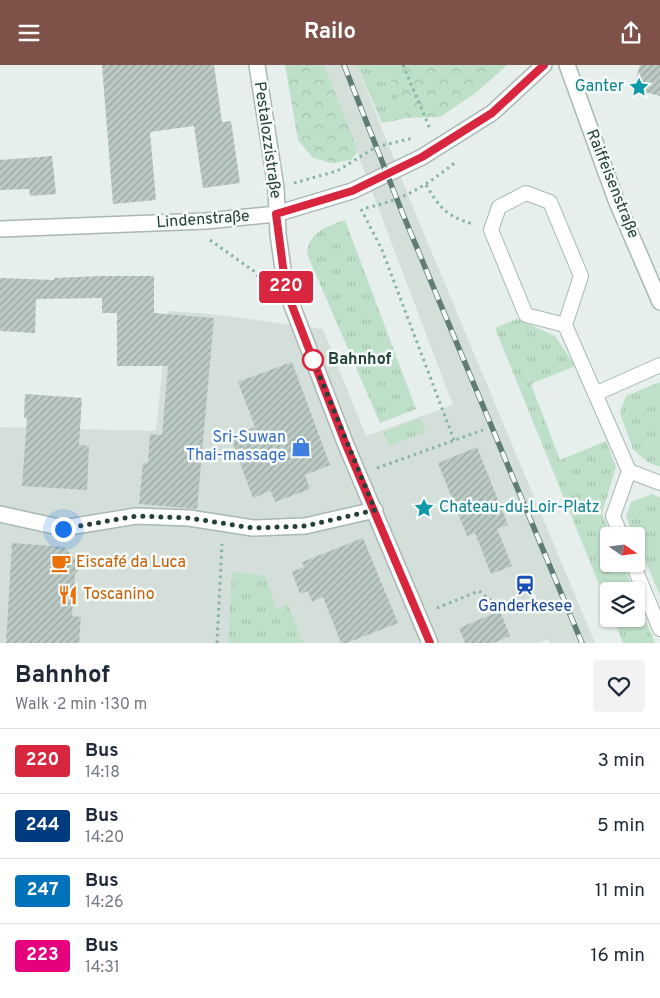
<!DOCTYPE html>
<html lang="en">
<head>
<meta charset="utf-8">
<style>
  :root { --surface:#fff; --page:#f2f2f3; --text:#1f2937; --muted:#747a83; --line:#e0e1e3; --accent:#7f5249 }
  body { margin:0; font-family:Overpass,sans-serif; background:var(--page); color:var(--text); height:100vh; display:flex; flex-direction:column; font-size:19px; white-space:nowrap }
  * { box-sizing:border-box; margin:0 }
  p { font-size:16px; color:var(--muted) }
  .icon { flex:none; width:28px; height:28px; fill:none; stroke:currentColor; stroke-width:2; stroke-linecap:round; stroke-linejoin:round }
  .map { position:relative; height:578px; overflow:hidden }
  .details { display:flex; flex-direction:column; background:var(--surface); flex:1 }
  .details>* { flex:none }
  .badge { padding:0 10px; border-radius:4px; font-size:18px; line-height:32px }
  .needle { width:32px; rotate:104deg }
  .fabs { position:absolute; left:600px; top:462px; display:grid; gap:10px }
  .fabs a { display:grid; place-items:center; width:45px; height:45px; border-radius:5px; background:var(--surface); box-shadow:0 1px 4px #0004; font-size:25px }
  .you { position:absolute; width:25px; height:25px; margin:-12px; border:4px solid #fff; border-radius:50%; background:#1a73e8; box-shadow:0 0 0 8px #1a73e833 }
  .map>.badge { position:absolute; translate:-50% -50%; box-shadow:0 0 0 2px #fff }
  .round { display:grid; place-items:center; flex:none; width:52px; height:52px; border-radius:5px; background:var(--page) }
  .headline { display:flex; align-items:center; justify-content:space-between; height:85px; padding:0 15px }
  h1 { font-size:24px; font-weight:700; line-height:38px }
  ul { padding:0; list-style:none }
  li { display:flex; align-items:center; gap:15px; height:65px; padding:0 15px; border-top:1px solid var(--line) }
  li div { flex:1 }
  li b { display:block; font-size:19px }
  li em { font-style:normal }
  li .badge { min-width:55px; font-weight:700; text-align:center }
  header { display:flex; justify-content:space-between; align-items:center; height:65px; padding:0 15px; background:var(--accent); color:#fff; font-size:22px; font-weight:700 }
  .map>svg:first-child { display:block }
</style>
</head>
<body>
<header><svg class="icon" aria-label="menu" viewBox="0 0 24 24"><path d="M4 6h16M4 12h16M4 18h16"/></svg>Railo<svg class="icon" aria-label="share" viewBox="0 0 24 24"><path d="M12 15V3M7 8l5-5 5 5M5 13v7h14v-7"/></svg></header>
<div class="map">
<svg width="660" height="578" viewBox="0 0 660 578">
  <defs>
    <pattern id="grass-tufts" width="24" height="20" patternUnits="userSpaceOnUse" patternTransform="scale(1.25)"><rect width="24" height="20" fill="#bfe0c8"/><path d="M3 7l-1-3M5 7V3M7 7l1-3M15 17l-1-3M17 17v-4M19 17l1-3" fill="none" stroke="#a4c1ad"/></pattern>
    <pattern id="forest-crowns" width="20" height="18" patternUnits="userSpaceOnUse" patternTransform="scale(1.25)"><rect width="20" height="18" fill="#bfe0c8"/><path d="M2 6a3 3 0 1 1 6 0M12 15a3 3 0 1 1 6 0" fill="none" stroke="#a4c1ad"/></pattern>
    <pattern id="building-hatch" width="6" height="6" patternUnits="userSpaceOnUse" patternTransform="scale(1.25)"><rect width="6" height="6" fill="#bbcac4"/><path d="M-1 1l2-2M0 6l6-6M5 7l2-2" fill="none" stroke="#98a6a0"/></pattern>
  </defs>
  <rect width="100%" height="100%" fill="#e6efeb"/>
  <!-- built -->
  <path fill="#d4dfda" d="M 324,0 L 357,0 L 412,140 L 595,578 L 550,578 L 548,574 L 539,578 L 0,578 L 0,362 L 156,366 L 168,246 L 211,249 L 323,264 L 366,371 L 453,340 Z"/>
  <!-- grass -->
  <path fill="url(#grass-tufts)" d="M 357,0 L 384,0 L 407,53 L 382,58 Z
    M 345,155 L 416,344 L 380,358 L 307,189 C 309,166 326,162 345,155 Z
    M 517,254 L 555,271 L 575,301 L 531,319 L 560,395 L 606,376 L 616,402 L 602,448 L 611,471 L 609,471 L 609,499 L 623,499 L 634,526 L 609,526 L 609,544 L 495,263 Z
    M 660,317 L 660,402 L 647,397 L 633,384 L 620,348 L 626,331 Z
    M 421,353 L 426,367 L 389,381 L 384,367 Z
    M 652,429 L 660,433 L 660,530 L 626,452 L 631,437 Z
    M 232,507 L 266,511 L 276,545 L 288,539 L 303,578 L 228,578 Z
    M 636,532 L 655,578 L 623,578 L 613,554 L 636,554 Z"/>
  <!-- forest -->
  <path fill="url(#forest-crowns)" d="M 285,0 L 324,0 L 358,86 L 351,95 L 333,98 L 313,93 L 298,75 Z
    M 384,0 L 507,0 L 477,27 L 440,52 L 407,53 Z"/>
  <!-- building -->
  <path fill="url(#building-hatch)" d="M 102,0 L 214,0 L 222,57 L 231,56 L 240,118 L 203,123 L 194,61 L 150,67 L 156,135 L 113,139 Z
    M 640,0 L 660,0 L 660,31 L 633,24 Z
    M 52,91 L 56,129 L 30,131 L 29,124 L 0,125 L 0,95 Z
    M 102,211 L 154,211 L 154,248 L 214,253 L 197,444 L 139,439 L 143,398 L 148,398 L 150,369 L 162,370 L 168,301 L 117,301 L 117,248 L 102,248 L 102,233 L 36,234 L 35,268 L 0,266 L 0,213 L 54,215 L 54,213 Z
    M 292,297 L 330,400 L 305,410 L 310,424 L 275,437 L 271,426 L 253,433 L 230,371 L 255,362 L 238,317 Z
    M 25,329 L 82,333 L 79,380 L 89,381 L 87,425 L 22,421 L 27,353 L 24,353 Z
    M 477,382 L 508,460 L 497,464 L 512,501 L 491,509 L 475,468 L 467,471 L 438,398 Z
    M 363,473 L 398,558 L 347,578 L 341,578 L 323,532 L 312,537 L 308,526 L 300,529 L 292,507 L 304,502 L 302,497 Z
    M 12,478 L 64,482 L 82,502 L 75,509 L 72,551 L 81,552 L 79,578 L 6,578 Z
    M 500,546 L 510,571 L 493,578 L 465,578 L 459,563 Z"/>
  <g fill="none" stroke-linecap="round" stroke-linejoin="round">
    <defs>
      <path id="service" d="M 565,260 L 526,250 L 491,165 L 499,142 L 526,128 L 550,137 L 581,211 L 565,260 L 629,406 L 613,451 L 621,471
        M 595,329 L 660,300
        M 629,406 L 660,418
        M 633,499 L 660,564"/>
      <path id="minor" d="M 257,0 L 276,123 L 278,169 L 286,225 L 346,380 L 430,578
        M 567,0 L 616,135 L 660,237
        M 0,449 L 63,463 L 136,451 L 189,453 L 253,463 L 305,461 L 375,445"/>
      <path id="tertiary" d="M 0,164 L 206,156 L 276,149 L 352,126 L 422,92 L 492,48 L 544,0"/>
    </defs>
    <!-- service casing -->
    <use href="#service" stroke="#a8b8b2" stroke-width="16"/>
    <!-- minor casing -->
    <use href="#minor" stroke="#a8b8b2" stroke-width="18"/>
    <!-- tertiary casing -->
    <use href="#tertiary" stroke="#a8b8b2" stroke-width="18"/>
    <!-- path -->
    <path stroke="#86b3a5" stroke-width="3" stroke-dasharray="2.5 4" stroke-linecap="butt" d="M 403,0 L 430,64
      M 294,118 L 337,106 L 376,82 L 413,73
      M 426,120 C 440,143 446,151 473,159
      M 366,143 C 408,133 424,122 457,96
      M 361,144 L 382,185 L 454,375
      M 210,175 L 255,207 L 264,220
      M 377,403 L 483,365
      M 437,543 L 479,526 L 502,544 L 551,535
      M 217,578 L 222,479"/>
    <!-- service -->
    <use href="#service" stroke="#fff" stroke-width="14"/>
    <!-- minor -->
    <use href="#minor" stroke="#fff" stroke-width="15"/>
    <!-- tertiary -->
    <use href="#tertiary" stroke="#fff" stroke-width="15"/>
    <defs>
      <path id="rail" d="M 344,0 L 402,147 L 582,578"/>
    </defs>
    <!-- rail casing -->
    <use href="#rail" stroke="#5f7d75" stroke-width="5.5"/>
    <!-- rail -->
    <use href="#rail" stroke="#f7fbf9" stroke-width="4" stroke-dasharray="11" stroke-linecap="butt"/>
  </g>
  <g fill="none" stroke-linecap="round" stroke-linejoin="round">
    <defs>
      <path id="line" d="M 430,578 L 346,380 L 286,225 L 276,149 L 352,126 L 422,92 L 492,48 L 544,0"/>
    </defs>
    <!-- line casing -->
    <use href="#line" stroke="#fff" stroke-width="11"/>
    <!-- line -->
    <use href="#line" stroke="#d7263d" stroke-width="8"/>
    <!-- walk -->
    <path stroke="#24423a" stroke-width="5" stroke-dasharray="0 9" d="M 63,464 L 136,451 L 189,453 L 253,463 L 305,461 L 375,445 L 311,290 L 313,295"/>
  </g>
  <!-- icons -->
  <defs>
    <symbol id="sight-bare" viewBox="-9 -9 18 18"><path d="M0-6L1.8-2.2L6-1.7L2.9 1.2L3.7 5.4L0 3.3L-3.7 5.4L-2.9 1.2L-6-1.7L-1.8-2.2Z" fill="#0f9aa8" stroke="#f7fbf9" stroke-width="2.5" paint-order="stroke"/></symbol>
    <symbol id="shop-bare" viewBox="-9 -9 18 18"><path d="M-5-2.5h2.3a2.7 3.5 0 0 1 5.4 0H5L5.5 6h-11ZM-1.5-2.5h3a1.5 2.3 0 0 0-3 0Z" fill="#3f7fe0" stroke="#f7fbf9" stroke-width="2.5" paint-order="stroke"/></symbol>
    <symbol id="cafe-bare" viewBox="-9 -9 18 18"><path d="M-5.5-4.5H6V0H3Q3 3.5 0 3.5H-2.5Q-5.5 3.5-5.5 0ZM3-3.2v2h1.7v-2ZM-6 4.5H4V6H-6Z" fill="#e8710a" stroke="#f7fbf9" stroke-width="2.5" paint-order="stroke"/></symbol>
    <symbol id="station-bare" viewBox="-9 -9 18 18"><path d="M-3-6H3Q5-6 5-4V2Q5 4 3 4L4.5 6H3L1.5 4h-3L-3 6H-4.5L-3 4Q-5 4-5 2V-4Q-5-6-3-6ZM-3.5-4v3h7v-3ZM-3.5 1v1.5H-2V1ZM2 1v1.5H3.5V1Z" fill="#1a4fb4" stroke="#f7fbf9" stroke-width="2.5" paint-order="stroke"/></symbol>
    <symbol id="restaurant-bare" viewBox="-9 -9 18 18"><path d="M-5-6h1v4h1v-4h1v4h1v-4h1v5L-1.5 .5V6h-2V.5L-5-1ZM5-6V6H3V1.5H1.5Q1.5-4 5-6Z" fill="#e8710a" stroke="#f7fbf9" stroke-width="2.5" paint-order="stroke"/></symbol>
  </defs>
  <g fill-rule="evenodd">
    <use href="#sight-bare" x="625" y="8" width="28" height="28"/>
    <use href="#shop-bare" x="287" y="368" width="28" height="28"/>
    <use href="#sight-bare" x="410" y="429" width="28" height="28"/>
    <use href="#cafe-bare" x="47" y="484" width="28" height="28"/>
    <use href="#station-bare" x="511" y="506" width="28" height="28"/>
    <use href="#restaurant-bare" x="54" y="516" width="28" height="28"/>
  </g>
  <!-- markers -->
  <circle fill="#fff" stroke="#d7263d" stroke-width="2.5" cx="313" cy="295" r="10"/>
  <g text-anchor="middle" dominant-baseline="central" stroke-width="5" stroke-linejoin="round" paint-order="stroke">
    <!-- culture labels -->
    <g font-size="16" fill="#0d838f" stroke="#f7fbf9" text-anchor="end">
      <text x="624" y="22">Ganter</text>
      <text x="439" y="443" text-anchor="start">Chateau-du-Loir-Platz</text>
    </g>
    <!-- street labels -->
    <g font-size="16" fill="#24423a" stroke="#f7fbf9">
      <text transform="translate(267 75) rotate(82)">Pestalozzistraße</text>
      <text transform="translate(612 119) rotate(68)">Raiffeisenstraße</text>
      <text transform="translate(203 155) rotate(-4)">Lindenstraße</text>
    </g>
    <!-- stop labels -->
    <g font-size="16" font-weight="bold" fill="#24423a" stroke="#f7fbf9" text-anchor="start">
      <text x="328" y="295">Bahnhof</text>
    </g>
    <!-- shop labels -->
    <g font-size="16" fill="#366cbe" stroke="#f7fbf9" text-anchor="end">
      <text x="286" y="373">Sri-Suwan<tspan x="286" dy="18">Thai-massage</tspan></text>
    </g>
    <!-- food labels -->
    <g font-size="16" fill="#c56008" stroke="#f7fbf9" text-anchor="start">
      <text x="76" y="498">Eiscafé da Luca</text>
      <text x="83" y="530">Toscanino</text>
    </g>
    <!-- transit labels -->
    <g font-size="16" fill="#164399" stroke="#f7fbf9">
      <text x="525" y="542">Ganderkesee</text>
    </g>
  </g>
</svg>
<div class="fabs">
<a><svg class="needle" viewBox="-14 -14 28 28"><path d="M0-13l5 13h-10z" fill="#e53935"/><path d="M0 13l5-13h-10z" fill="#747a83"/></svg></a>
<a><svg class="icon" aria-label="layers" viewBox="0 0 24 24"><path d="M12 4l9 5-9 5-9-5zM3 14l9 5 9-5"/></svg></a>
</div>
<div class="you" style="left:63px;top:464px"></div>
<b class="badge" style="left:286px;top:222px;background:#d7263d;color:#fff">220</b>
</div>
<section class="details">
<div class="headline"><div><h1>Bahnhof</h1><p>Walk · 2 min · 130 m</p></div><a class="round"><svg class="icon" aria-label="heart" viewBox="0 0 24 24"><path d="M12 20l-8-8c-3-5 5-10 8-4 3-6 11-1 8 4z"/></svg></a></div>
<ul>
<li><span class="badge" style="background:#d7263d;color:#fff">220</span><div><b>Bus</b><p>14:18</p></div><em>3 min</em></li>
<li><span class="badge" style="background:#003b80;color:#fff">244</span><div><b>Bus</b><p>14:20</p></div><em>5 min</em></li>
<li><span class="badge" style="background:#0072bc;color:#fff">247</span><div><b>Bus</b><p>14:26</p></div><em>11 min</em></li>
<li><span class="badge" style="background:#e6007e;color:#fff">223</span><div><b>Bus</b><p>14:31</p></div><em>16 min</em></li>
</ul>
</section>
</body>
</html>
